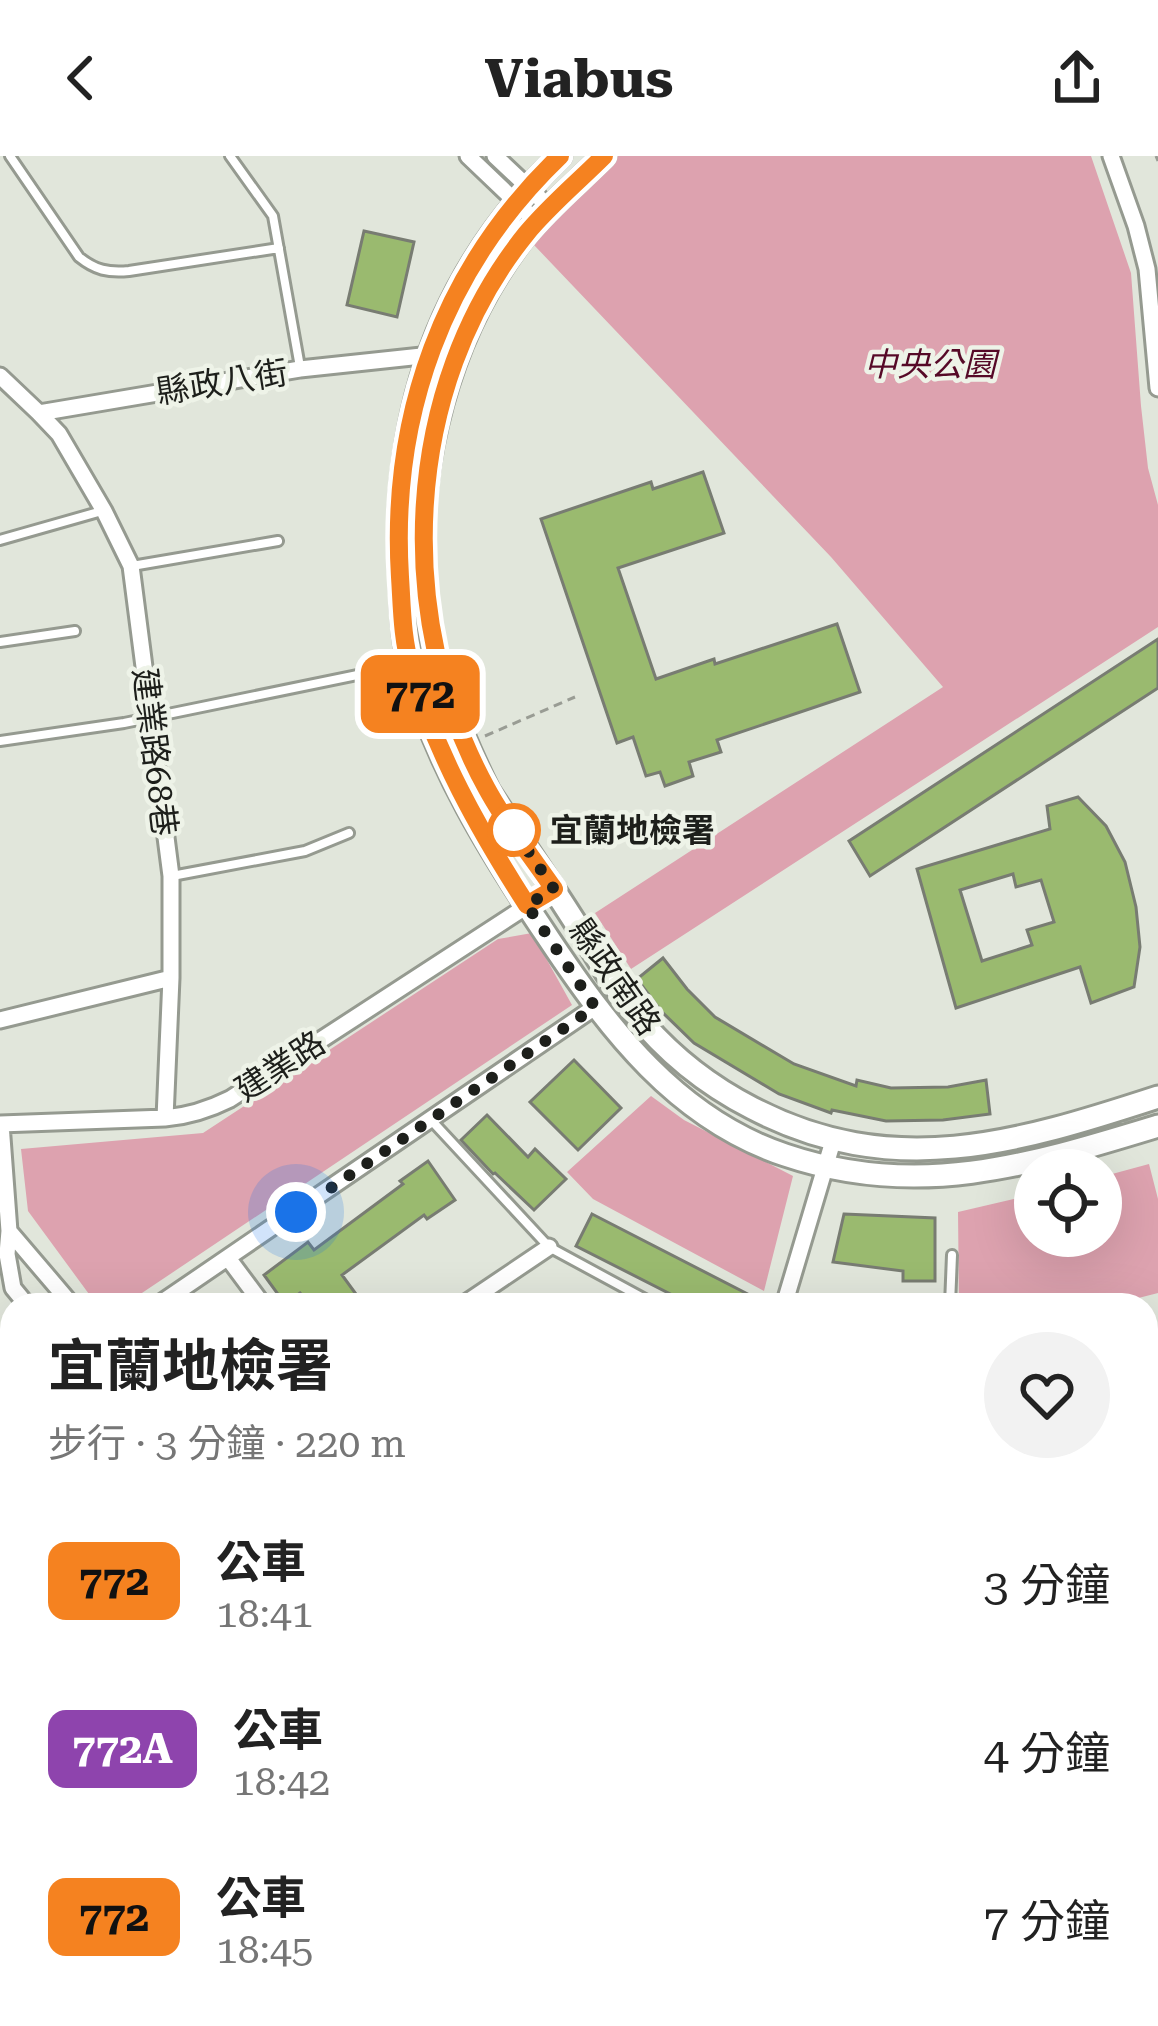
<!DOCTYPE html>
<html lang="zh-TW">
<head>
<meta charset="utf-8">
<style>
  :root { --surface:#fff; --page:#f2f2f2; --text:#222; --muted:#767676 }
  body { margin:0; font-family:"Roboto Serif","Noto Sans TC",serif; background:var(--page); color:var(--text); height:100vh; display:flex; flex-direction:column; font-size:45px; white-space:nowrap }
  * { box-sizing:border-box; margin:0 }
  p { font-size:39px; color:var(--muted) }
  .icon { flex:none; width:66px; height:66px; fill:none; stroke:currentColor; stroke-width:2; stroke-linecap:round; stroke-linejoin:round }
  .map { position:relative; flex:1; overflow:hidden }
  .sheet { position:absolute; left:0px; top:1137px; width:1158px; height:735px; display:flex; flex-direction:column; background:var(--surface); border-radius:36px 36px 0 0; box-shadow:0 12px 48px #0002 }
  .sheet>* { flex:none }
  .badge { padding:0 24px; border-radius:18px; font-size:42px; line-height:78px }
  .buttons { position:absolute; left:1014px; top:993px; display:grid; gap:24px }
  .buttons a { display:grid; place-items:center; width:108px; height:108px; border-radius:50%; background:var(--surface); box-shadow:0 12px 48px #0002; font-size:60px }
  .you { position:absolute; width:60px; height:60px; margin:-30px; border:9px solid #fff; border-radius:50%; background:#1a73e8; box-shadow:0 0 0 18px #1a73e833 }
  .map>.badge { position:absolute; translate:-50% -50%; box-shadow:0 0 0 6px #fff }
  .round { display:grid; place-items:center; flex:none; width:126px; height:126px; border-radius:63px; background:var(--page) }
  .head { display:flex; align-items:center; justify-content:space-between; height:204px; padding:0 48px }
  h1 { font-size:57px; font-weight:700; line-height:90px }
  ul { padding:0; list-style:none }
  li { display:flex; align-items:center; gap:36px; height:168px; padding:0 48px }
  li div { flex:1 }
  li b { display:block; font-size:45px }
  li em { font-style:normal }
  li .badge { min-width:132px; font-weight:700; text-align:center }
  header { display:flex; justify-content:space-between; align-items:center; height:156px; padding:0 48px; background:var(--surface); font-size:54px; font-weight:700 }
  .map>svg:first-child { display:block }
</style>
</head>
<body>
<header><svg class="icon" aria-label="back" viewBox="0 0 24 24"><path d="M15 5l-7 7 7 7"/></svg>Viabus<svg class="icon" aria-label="share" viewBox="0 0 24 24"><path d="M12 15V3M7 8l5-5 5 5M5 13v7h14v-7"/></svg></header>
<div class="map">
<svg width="1158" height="1870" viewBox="0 0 1158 1870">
  <rect width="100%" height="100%" fill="#e1e6db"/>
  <!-- green -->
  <path fill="#dda2af" d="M 618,0 L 1091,0 L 1131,117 L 1141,250 L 1148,312 L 1158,349 L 1158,471 L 631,813 L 595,757 L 943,531 L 831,401 L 534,89 L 561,56 Z
    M 532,777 L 572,849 L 124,1149 L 97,1149 L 28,1055 L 21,993 L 203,977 L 498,783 Z
    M 651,940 L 684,964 L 793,1020 L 764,1135 L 593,1043 L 567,1016 Z
    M 1149,1008 L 1158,1043 L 1158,1137 L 1111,1149 L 959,1149 L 958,1056 L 1035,1038 L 1035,1080 L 1101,1080 L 1101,1021 Z"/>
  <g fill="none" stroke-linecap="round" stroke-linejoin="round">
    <!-- stream -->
    <path stroke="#c97589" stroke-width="6" d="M 0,1799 L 12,1802
      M 204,1860 L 227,1870"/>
    <!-- canal -->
    <path stroke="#c97589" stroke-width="18" d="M 0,1822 L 12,1825
      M 128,1860 L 153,1870"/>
  </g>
  <!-- building -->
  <path fill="#9aba6f" stroke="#787c72" stroke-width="3" fill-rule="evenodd" d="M 364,75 L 414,86 L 397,161 L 347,149 Z
    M 703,316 L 724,377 L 618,412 L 656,523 L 714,503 L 715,508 L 837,468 L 860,536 L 717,584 L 721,596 L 689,606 L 693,620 L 665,630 L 660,616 L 646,620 L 633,581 L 617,587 L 541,363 L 651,326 L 653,333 Z
    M 1158,483 L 1158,532 L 870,720 L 849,685 Z
    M 1078,641 L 1106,670 L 1125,706 L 1136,751 L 1140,791 L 1134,831 L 1091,847 L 1080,811 L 956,852 L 917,713 L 1050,673 L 1047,650 ZM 1013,718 L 1016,731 L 1041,724 L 1054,766 L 1027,774 L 1032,789 L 982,805 L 960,734 Z
    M 663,802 L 687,833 L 715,861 L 794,908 L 856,930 L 857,924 L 891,932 L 948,931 L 986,924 L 990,958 L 943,964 L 886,965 L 832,954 L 831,957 L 779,938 L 694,887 L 661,855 L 637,823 Z
    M 574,904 L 621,952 L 578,994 L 530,946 Z
    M 487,959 L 528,1001 L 535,993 L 566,1023 L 534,1054 L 495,1017 L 493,1018 L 461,984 Z
    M 428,1005 L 455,1044 L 427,1063 L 424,1059 L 342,1119 L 364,1149 L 311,1149 L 300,1137 L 285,1148 L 264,1119 L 308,1086 L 314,1094 L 403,1028 L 400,1025 Z
    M 592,1058 L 769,1149 L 692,1149 L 576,1090 Z
    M 844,1058 L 935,1062 L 935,1125 L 903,1125 L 903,1115 L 833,1106 Z"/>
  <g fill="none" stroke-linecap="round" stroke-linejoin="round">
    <defs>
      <path id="lane" d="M 10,0 L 79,101 C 95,114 108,117 129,115 L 279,92
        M 230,0 L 273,60 L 300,211
        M 0,384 L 102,355
        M 132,410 L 278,385
        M 0,486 L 75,475
        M 0,585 L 124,567 L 435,503
        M 172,720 L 305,695 L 349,677
        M 431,964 L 549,1091 L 656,1149
        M 950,1149 L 952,1099
        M 1146,1226 L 1158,1222
        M 0,1281 L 12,1269
        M 1146,1754 L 1158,1757
        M 0,1804 L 12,1807
        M 187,1860 L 210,1870
        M 852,1860 L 890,1870"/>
      <path id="street" d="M 468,0 L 537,66
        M 495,0 L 550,52
        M 1111,0 L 1136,70 L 1147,113 L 1158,232
        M 0,220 L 39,257 L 300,213 L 459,196
        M 39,257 L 59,278 L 104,355 L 131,410 L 171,720 L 171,822 L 165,962
        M 0,864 L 171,822
        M 0,968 L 165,962 C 189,960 208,954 230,943 L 553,733
        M 1,968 L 9,1075 L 7,1098 L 13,1132 L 27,1149
        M 9,1075 L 72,1149
        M 228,1102 L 263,1149
        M 158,1149 L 595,851
        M 463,1149 L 549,1091
        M 784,1149 L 833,985
        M 1146,1561 L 1158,1562
        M 1146,1580 L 1158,1581
        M 522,1870 L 525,1860"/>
      <path id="secondary" d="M 560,0 C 439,116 390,261 401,427 C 402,454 403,482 409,508 C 435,608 492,698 549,783 C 609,873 677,963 785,999 C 918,1044 1030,1009 1158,970
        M 604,0 C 578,26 549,50 526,78 C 440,187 405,344 431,479 C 442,532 464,585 488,634 C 518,680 549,725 578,771 C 596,799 612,830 633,855 C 665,895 707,929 752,952 C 892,1025 1017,987 1158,941
        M 0,1769 L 12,1772
        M 0,1847 L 12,1851
        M 45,1860 L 78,1870
        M 368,1860 L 407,1870"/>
    </defs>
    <!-- lane casing -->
    <use href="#lane" stroke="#959a90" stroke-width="14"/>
    <!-- street casing -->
    <use href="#street" stroke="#959a90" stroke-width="21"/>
    <!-- secondary casing -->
    <use href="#secondary" stroke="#959a90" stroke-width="27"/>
    <!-- path -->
    <path stroke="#999c94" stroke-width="3" stroke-dasharray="9 6" stroke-linecap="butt" d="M 1156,0 L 1158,5
      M 485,580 L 575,541"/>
    <!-- lane -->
    <use href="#lane" stroke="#fff" stroke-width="8"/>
    <!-- street -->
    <use href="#street" stroke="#fff" stroke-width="15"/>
    <!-- secondary -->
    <use href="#secondary" stroke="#fff" stroke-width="21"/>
  </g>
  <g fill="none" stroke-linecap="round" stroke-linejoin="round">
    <defs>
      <path id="line" d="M 560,0 C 443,112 390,260 400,421 C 402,451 402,483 411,512 C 436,598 479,674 527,749 L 554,733 C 531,700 506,668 487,633 C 393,463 402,232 526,78 C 549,50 578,26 604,0"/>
    </defs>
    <!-- line casing -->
    <use href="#line" stroke="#fff" stroke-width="27"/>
    <!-- line -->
    <use href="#line" stroke="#f58220" stroke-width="18"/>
    <!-- walk -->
    <path stroke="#1d1f1b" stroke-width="12" stroke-dasharray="0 21.6" d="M 296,1056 L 595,851 L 527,749 L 554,733 L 509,667 L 514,674"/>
  </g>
  <!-- markers -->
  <circle fill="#fff" stroke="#f58220" stroke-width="6" cx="514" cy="674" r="24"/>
  <g text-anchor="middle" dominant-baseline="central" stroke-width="9" stroke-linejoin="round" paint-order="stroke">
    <!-- park labels -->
    <g font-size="33" font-style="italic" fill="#560927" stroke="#eef3e8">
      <text x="930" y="208">中央公園</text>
    </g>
    <!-- street labels -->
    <g font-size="33" fill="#1d1f1b" stroke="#eef3e8">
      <text transform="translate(222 226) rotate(-9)">縣政八街</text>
      <text transform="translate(155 596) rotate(83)">建業路68巷</text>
      <text transform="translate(615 821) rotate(55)">縣政南路</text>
      <text transform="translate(280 910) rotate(-33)">建業路</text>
    </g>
    <!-- stop labels -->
    <g font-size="33" font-weight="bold" fill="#1d1f1b" stroke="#eef3e8" text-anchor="start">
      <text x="550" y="674">宜蘭地檢署</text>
    </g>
  </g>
</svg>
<div class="buttons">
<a><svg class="icon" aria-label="locate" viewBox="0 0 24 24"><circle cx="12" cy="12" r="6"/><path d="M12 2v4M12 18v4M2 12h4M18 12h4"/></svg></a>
</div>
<div class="you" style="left:296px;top:1056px"></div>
<b class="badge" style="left:420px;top:538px;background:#f58220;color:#111">772</b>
<section class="sheet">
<div class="head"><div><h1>宜蘭地檢署</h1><p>步行 · 3 分鐘 · 220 m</p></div><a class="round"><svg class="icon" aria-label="heart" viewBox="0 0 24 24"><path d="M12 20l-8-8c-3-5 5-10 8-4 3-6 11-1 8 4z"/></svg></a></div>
<ul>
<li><span class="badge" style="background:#f58220;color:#111">772</span><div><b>公車</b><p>18:41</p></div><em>3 分鐘</em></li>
<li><span class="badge" style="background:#8e44ad;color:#fff">772A</span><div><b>公車</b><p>18:42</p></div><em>4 分鐘</em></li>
<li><span class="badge" style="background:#f58220;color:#111">772</span><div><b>公車</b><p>18:45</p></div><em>7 分鐘</em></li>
</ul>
</section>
</div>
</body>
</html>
